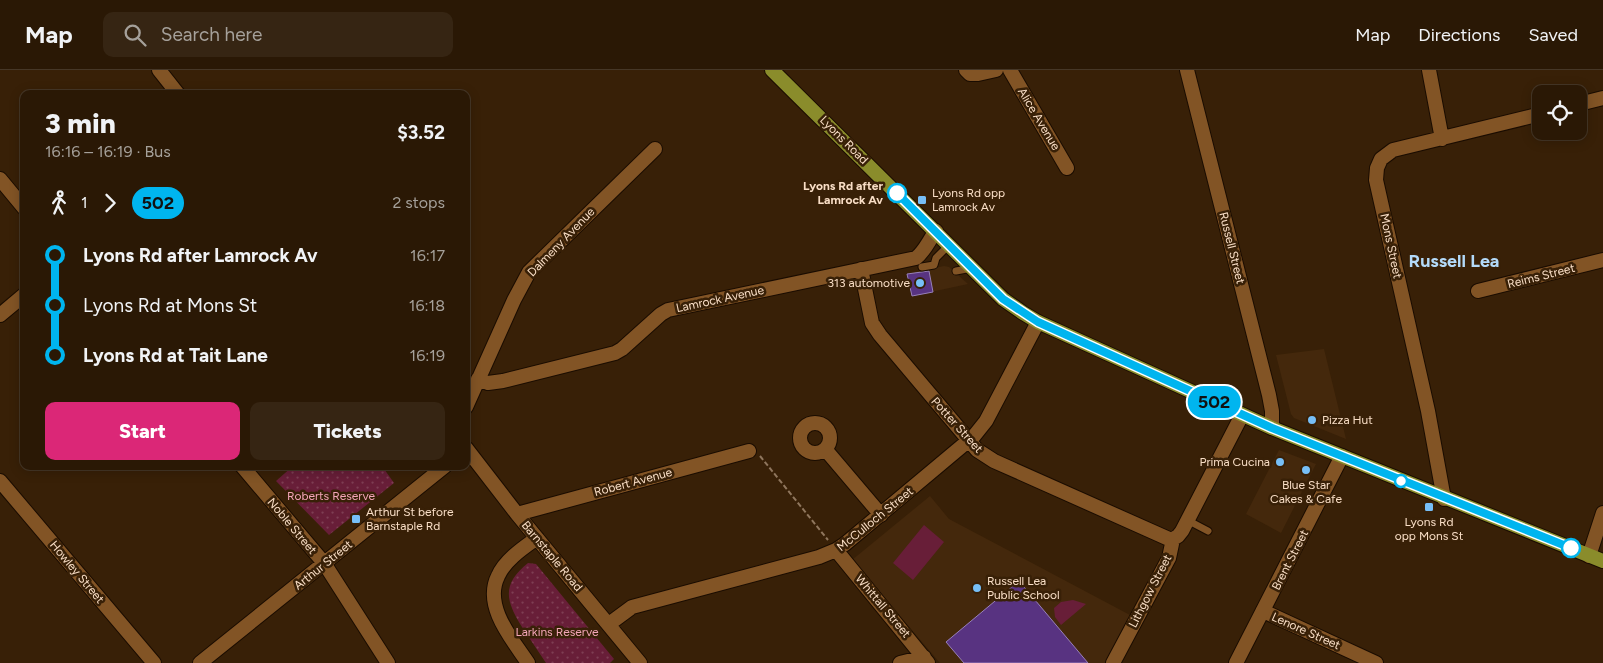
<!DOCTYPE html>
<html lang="en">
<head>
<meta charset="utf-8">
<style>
  :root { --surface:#2a1805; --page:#362513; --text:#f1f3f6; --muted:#a5a09a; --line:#463727; --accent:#db2777 }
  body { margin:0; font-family:Figtree,sans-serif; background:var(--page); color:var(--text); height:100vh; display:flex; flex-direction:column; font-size:19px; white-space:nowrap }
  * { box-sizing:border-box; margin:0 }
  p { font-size:16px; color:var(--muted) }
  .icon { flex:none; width:28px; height:28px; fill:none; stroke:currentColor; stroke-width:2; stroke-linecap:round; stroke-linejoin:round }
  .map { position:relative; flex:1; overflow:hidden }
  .side { position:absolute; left:20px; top:20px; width:450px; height:380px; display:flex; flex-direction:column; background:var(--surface); border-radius:10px; box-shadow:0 2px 12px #0003,0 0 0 1px var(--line) }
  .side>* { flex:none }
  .badge { padding:0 10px; border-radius:16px; font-size:18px; line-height:32px }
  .controls { position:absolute; left:1532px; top:15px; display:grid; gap:10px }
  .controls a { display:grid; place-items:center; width:55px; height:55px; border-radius:10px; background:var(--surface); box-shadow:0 2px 12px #0003,0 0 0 1px var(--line); font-size:25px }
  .map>.badge { position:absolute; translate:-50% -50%; box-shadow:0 0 0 2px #fff }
  .legs { display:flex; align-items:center; gap:8px; height:55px; padding:0 25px; font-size:16px }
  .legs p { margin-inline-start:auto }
  .head { display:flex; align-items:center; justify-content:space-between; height:85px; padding:0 25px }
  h1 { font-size:28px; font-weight:800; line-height:38px }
  .button { display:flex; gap:10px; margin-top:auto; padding:10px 25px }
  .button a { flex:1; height:58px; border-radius:10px; background:var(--accent); color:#fff; font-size:20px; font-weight:800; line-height:58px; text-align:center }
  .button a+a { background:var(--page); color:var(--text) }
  ul { padding:0 25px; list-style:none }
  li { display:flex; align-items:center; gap:18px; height:50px; font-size:19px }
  li i { display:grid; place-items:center; width:8px; height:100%; margin:0 6px; background:currentColor }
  li i::after { content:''; width:12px; height:12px; margin:-6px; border:4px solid; border-radius:50%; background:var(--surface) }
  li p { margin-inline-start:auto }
  li:first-child i { background:linear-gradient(#0000 50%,currentColor 0) }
  li:last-child i { background:linear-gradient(currentColor 50%,#0000 0) }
  header { display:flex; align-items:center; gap:30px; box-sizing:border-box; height:70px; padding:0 25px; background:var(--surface); border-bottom:1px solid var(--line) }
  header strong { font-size:24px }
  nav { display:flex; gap:28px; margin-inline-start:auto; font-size:18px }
  .search { width:350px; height:45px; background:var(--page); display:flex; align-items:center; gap:12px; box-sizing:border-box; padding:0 18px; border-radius:10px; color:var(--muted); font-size:19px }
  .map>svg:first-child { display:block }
</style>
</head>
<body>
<header>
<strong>Map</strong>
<div class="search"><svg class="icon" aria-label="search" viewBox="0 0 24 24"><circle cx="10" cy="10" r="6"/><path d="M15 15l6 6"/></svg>Search here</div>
<nav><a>Map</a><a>Directions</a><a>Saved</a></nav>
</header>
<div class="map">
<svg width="1603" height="593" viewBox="0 0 1603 593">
  <defs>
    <pattern id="park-dots" width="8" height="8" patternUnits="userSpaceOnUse" patternTransform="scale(1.25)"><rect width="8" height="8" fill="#681e38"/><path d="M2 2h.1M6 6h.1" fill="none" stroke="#7e3e53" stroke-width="1.8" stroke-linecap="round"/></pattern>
  </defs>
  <rect width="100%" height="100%" fill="#382007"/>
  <!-- built -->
  <path fill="#44280c" d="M 944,196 L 949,197 L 968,214 L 912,226 L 907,204 Z
    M 1324,279 L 1346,369 L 1294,348 L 1291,344 L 1276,285 Z
    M 1279,380 L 1316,394 L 1281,463 L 1246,444 Z
    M 930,426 L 949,449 L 1130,545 L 1105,593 L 940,593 L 852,490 Z"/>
  <!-- grass -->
  <path fill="#681e38" d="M 924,455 L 944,472 L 913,510 L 893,493 Z
    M 1073,530 L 1086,534 L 1061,555 L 1055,547 L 1054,538 L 1061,532 Z"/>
  <!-- park -->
  <path fill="url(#park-dots)" d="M 293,396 L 382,396 L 394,413 L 329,465 L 276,411 Z
    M 528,493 L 536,494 L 614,589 L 610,593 L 546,593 C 538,581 530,569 522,557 C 505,530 502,514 528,493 Z"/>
  <!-- building -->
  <path fill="#583381" stroke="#9881ba" d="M 929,201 L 933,222 L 912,226 L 907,204 Z
    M 1019,511 L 1088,593 L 964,593 L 946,572 Z"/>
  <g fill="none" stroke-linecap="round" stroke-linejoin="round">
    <defs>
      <path id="service" d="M 922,197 L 934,195 L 936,188 L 949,175
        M 956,201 L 972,198
        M 1187,450 L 1208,461"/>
      <path id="minor" d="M 159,0 L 178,24
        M 966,0 L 970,4 L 978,4 L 996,0
        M 1010,0 L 1067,98
        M 1187,0 L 1269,325 L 1272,341 L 1272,358
        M 1429,0 L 1442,69
        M 1579,34 L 1603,28
        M 0,109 L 24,138
        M 861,199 L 872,253 L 880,265 L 977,380 L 994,391 L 1169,469 L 1173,469
        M 1478,221 L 1603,190
        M 0,245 L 24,225
        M 478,309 L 488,313 L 503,311 L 615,283 L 622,279 L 661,244 L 668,240 L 916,188 C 925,181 929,170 936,161
        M 466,337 L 514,230 L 529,202 L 655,79
        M800 368a15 15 0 1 1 30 0a15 15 0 1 1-30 0Z
        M 466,378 L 517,444 L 640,593
        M 825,379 L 881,445
        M 242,396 L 324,493 L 388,593
        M 0,411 L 154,593
        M 1444,429 L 1428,341 L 1376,110 L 1377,98 L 1381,89 L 1393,80 L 1541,44
        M 517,444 L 749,381
        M 1173,469 L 1178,466 L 1182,461 L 1242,345
        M 836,480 L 928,593
        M 1589,486 L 1603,443
        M 1263,541 L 1376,593
        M 609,554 L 632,537 L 819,487 L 836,480 L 845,474 L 974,366 L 986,351 L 1038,252
        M 200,593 L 445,396
        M 528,593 C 512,569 483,536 498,506 C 505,490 523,478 537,468
        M 900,593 L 924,587
        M 1113,593 L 1169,488 L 1173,469"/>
      <path id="secondary" d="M 1236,593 L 1342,386"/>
      <path id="primary" d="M 772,0 L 1003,229 L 1023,243 L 1038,252 L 1272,358 L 1603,491"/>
    </defs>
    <!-- service casing -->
    <use href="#service" stroke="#1a0c01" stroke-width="9"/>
    <!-- minor casing -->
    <use href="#minor" stroke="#1a0c01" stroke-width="16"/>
    <!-- secondary casing -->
    <use href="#secondary" stroke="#1a0c01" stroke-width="16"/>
    <!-- primary casing -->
    <use href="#primary" stroke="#1a0c01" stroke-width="16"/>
    <!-- path -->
    <path stroke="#8f765d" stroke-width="2" stroke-dasharray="5 2.5" stroke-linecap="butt" d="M 760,386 L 828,470"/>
    <!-- service -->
    <use href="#service" stroke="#825425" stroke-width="7"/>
    <!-- minor -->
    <use href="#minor" stroke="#825425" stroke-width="14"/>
    <!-- secondary -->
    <use href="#secondary" stroke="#825425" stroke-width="14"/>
    <!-- primary -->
    <use href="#primary" stroke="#8a8c2b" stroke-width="14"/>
  </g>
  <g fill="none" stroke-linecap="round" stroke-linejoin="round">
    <defs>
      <path id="line-1" d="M 897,123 L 1003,229 L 1038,252 L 1272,358 L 1571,478"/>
    </defs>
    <!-- line-1 casing -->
    <use href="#line-1" stroke="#fff" stroke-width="11"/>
    <!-- line-1 -->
    <use href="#line-1" stroke="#00b5ef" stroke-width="8"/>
  </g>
  <!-- markers -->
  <g fill="#fff" stroke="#00b5ef" stroke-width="2.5">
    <circle cx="897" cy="123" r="9"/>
    <circle cx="1401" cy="411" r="6"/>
    <circle cx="1571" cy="478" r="9"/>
  </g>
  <g fill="#77bff7" stroke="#382007" stroke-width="2">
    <rect x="917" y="125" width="10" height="10" rx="2.5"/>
    <circle cx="920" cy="213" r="5"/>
    <circle cx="1312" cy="350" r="5"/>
    <circle cx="1280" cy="392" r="5"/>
    <circle cx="1306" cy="400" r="5"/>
    <rect x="1424" y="432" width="10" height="10" rx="2.5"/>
    <rect x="351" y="444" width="10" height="10" rx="2.5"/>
    <circle cx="977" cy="518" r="5"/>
  </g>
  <g text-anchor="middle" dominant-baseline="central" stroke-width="5" stroke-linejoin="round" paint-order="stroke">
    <!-- street labels -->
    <g font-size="12" fill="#f9dec6" stroke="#382007">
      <text transform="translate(1039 49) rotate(59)">Alice Avenue</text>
      <text transform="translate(844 70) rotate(45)">Lyons Road</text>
      <text transform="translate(561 172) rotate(-46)">Dalmeny Avenue</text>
      <text transform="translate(1391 176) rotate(78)">Mons Street</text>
      <text transform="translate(1232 178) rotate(76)">Russell Street</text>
      <text transform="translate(1541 206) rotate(-14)">Reims Street</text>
      <text transform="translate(720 229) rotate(-12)">Lamrock Avenue</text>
      <text transform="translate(957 355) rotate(48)">Potter Street</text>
      <text transform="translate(633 412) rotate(-15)">Robert Avenue</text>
      <text transform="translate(875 449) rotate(-39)">McCulloch Street</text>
      <text transform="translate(292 456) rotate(50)">Noble Street</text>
      <text transform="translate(552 486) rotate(50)">Barnstaple Road</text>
      <text transform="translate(1290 490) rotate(-63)">Brent Street</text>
      <text transform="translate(323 495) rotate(-39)">Arthur Street</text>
      <text transform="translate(77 502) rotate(50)">Howley Street</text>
      <text transform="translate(1150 521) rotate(-63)">Lithgow Street</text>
      <text transform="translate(883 536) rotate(50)">Whittall Street</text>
      <text transform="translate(1306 561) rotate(24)">Lenore Street</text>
    </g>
    <!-- stop labels -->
    <g font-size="12" font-weight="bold" fill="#f9dec6" stroke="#382007" text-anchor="end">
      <text x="883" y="116">Lyons Rd after<tspan x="883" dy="14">Lamrock Av</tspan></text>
    </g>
    <!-- poi labels -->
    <g font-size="12" fill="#f9dec6" stroke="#382007" text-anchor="start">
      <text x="932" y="123">Lyons Rd opp<tspan x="932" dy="14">Lamrock Av</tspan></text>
      <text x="910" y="213" text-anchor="end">313 automotive</text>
      <text x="1322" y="350">Pizza Hut</text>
      <text x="1270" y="392" text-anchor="end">Prima Cucina</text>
      <text x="1306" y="415" text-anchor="middle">Blue Star<tspan x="1306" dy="14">Cakes &amp; Cafe</tspan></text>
      <text x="366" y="442">Arthur St before<tspan x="366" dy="14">Barnstaple Rd</tspan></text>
      <text x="1429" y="452" text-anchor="middle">Lyons Rd<tspan x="1429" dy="14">opp Mons St</tspan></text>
      <text x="987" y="511">Russell Lea<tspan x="987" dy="14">Public School</tspan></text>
    </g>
    <!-- park labels -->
    <g font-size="12" fill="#f3a5b8" stroke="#382007">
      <text x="331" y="426">Roberts Reserve</text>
      <text x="557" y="562">Larkins Reserve</text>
    </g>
    <!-- district labels -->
    <g font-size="18" font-weight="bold" fill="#b3daf9" stroke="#382007">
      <text x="1454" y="191">Russell Lea</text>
    </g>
  </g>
</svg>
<div class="controls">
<a><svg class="icon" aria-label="locate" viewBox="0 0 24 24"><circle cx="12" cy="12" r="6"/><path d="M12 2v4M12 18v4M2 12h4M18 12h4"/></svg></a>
</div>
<b class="badge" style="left:1214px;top:332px;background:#00b5ef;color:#111">502</b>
<section class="side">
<div class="head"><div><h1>3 min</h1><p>16:16 – 16:19 · Bus</p></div><b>$3.52</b></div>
<div class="legs"><svg class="icon" aria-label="walk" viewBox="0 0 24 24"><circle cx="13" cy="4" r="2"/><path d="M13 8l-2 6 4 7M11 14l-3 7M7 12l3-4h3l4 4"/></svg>1<svg class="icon" aria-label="forward" viewBox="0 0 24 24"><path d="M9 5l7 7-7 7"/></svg><b class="badge" style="background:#00b5ef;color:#111">502</b><p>2 stops</p></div>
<ul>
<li><i style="color:#00b5ef"></i><b>Lyons Rd after Lamrock Av</b><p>16:17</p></li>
<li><i style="color:#00b5ef"></i><span>Lyons Rd at Mons St</span><p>16:18</p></li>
<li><i style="color:#00b5ef"></i><b>Lyons Rd at Tait Lane</b><p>16:19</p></li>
</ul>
<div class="button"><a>Start</a><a>Tickets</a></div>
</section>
</div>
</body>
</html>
